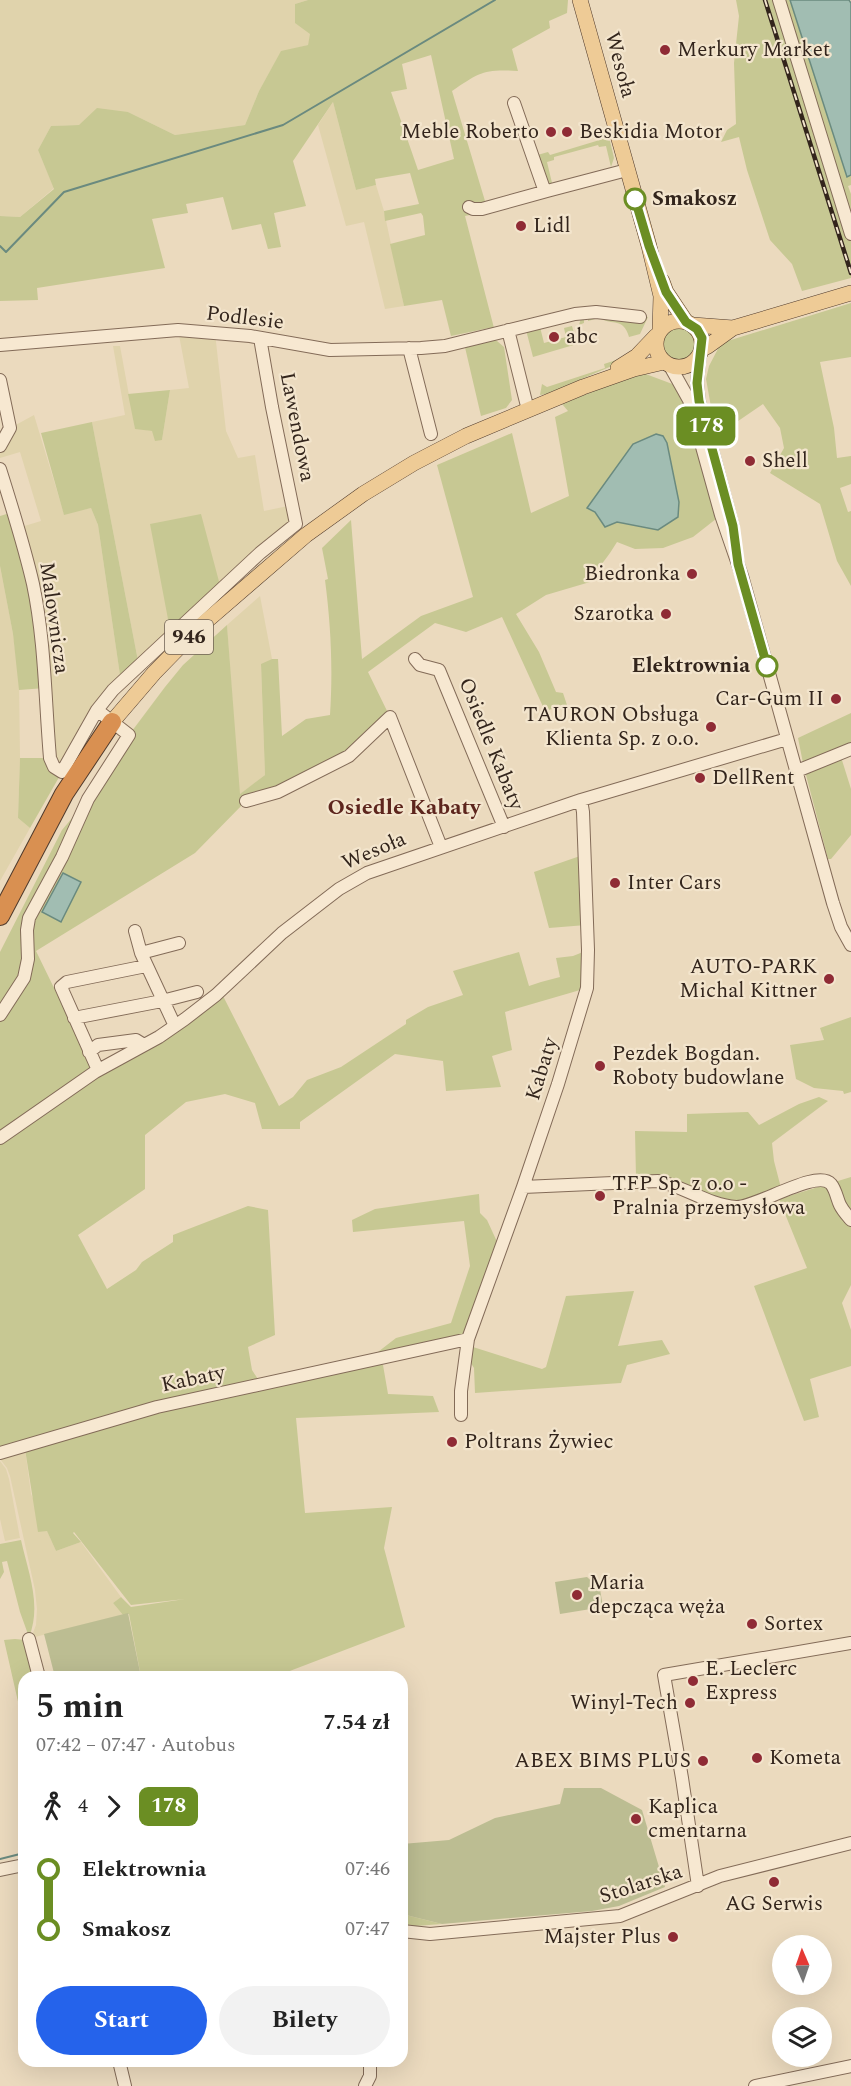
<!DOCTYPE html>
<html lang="pl">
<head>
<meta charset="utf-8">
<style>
  :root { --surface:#fff; --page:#f2f2f2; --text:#222; --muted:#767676; --accent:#2563eb }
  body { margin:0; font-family:Spectral,serif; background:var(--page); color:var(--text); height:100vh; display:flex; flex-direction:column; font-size:22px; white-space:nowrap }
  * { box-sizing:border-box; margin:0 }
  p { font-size:20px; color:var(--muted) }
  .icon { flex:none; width:33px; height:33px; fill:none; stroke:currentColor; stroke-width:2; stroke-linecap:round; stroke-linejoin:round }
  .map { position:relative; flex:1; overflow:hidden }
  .panel { position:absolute; left:18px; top:1671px; width:390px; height:396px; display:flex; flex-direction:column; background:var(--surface); border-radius:18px; box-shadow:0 6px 24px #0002 }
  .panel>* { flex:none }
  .badge { padding:0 12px; border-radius:9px; font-size:21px; line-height:39px }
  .needle { width:39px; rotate:358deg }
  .fabs { position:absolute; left:772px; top:1935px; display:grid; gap:12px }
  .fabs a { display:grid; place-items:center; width:60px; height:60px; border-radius:50%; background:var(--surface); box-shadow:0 6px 24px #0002; font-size:30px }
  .map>.badge { position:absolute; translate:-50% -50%; box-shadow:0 0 0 3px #fff }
  .legs { display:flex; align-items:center; gap:9px; height:66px; padding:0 18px; font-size:20px }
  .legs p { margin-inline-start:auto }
  .summary { display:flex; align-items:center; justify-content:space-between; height:102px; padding:0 18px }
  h1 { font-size:33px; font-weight:700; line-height:45px }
  .button { display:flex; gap:12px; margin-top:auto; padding:12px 18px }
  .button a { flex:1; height:69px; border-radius:36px; background:var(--accent); color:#fff; font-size:24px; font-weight:700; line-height:69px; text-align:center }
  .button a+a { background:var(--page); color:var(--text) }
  ul { padding:0 18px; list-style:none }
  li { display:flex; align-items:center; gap:21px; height:60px; font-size:22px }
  li i { display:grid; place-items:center; width:9px; height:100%; margin:0 8px; background:currentColor }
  li i::after { content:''; width:15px; height:15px; margin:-8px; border:4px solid; border-radius:50%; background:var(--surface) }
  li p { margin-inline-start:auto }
  li:first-child i { background:linear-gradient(#0000 50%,currentColor 0) }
  li:last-child i { background:linear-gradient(currentColor 50%,#0000 0) }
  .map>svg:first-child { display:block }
</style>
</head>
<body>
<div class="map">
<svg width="851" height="2086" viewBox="0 0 851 2086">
  <rect width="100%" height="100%" fill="#ebdabe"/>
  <!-- farmland -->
  <path fill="#e0d3ac" d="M 0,0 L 308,0 L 295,4 L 311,34 L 308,45 L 281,52 L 259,91 L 245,125 L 175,135 L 128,112 L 79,125 L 51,126 L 38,150 L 54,188 L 20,217 L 0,216 Z
    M 333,102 L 356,190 L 376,185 L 384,211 L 404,306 L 385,309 L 364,222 L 346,226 L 318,125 Z
    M 178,330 L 215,333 L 226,431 L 238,458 L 255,455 L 264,511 L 293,505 L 296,524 L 139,666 L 92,422 L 125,415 L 113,346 L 120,346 L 135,428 L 152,431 L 162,440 L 170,390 L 189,388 Z
    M 34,415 L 64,514 L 91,508 L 98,525 L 121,682 L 62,772 L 54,767 L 21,527 L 41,521 L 20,452 L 0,458 L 0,453 L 12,427 Z
    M 0,566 L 13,634 L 19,680 L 20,758 L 18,818 L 30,828 L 0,881 Z
    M 260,596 L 272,659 L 261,665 L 265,775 L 239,795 L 227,625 Z
    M 25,1449 L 31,1494 L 56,1551 L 81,1542 L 121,1597 L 113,1603 L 123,1615 L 31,1638 L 36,1625 L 37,1609 L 35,1590 L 10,1476 L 7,1468 L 0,1459 L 0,1456 Z
    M 0,1461 L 6,1469 L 9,1479 L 20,1538 L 5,1541 L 0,1519 Z"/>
  <!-- green -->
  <path fill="#c7c893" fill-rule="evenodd" d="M 308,0 L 568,0 L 567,13 L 549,21 L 550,28 L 512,49 L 518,71 C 484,69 480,72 452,91 L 488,211 L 465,216 L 494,328 L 489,328 L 451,336 L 442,300 L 404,306 L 390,244 L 425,235 L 423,216 L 421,213 L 385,221 L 384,211 L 419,204 L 410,173 L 375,179 L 376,185 L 356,190 L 333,102 L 293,161 L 306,206 L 274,213 L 281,247 L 268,249 L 261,224 L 232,230 L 223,197 L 186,204 L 188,213 L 152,219 L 165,268 L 37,288 L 38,300 L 0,301 L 0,216 L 20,217 L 54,189 L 38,150 L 51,126 L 79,125 L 97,108 L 128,112 L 175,135 L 245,125 L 259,91 L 281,51 L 308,45 L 310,34 L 295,23 L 295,4 ZM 431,55 L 454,159 L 418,170 L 391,92 L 407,89 L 402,64 Z
    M 736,0 L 790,0 L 847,177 L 851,175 L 851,185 L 848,186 L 851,194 L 851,278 L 802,291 L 792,264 L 770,240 L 747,170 L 739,137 L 721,142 L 727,130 L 736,124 L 734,63 L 739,16 Z
    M 603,139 L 610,141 L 614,158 L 611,167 L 606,146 L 599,147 L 598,145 L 554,157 L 554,160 L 547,162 L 553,187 L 548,189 L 534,156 L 548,152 L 550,155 Z
    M 851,303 L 851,357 L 820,362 L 834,428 L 837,458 L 851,456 L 851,484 L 840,488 L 848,512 L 851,511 L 851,586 L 837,561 L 820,504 L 770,473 L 784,448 L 780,428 L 763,404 L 725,430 L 727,437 L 718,446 L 706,379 L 709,366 L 721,343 Z
    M 643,316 L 648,317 L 640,334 L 629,337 C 623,317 613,326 599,318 L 588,321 L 588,319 L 584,320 L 584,323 L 579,325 L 581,318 Z
    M 572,326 L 577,344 L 533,357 L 526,330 L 540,327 L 544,343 L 566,337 L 564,328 Z
    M662 343a17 17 0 1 1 34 0a17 17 0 1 1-34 0Z
    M 489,338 L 497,341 L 504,347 L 512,400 L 506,408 L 481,416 L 464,343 Z
    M 619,359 L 621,362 L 547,394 L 540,395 L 542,384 L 547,387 L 605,368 L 604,364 Z
    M 643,373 L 675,385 L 689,400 L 687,424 L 703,450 L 721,515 L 693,537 L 663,548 L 635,549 L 617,542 C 608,556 600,570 585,576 L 590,582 L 546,595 L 516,614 L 539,652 L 556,692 L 563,693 L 567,705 L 545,711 L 502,617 L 466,632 L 435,623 L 368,672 L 390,717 L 349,756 L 246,801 L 195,853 L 36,951 L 95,1072 L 222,994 L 279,1106 L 293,1097 L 307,1080 L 341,1067 L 406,1024 L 406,1020 L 428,1007 L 463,995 L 453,971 L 519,952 L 529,986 L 541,982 L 560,977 L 556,958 L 573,956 L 588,950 L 587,988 L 505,1012 L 512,1050 L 492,1056 L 501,1087 L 446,1091 L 443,1061 L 395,1054 L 300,1122 L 300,1129 L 262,1129 L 255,1103 L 225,1094 L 186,1102 L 145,1135 L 145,1189 L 78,1235 L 107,1289 L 136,1270 L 142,1262 L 173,1242 L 173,1235 L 248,1206 L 268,1210 L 275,1335 L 248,1347 L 252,1370 L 261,1384 L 365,1362 L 396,1338 L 451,1323 L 470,1266 L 464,1221 L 353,1232 L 352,1220 L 375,1209 L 479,1194 L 480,1213 L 487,1220 L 499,1246 L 468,1339 L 367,1362 L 383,1365 L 388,1394 L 433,1396 L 439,1412 L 296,1418 L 305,1513 L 392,1507 L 384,1548 L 405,1627 L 274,1677 L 141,1677 L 129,1614 L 123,1615 L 113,1603 L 121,1597 L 131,1607 L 185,1599 L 131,1605 L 74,1532 L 73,1533 L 81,1542 L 56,1551 L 47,1531 L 38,1532 L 25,1449 L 0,1451 L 0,952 L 62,830 L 88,799 L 129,735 L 165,687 L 183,665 L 227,625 L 240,794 L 265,775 L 261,664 L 272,659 L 278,659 L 282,736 L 306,719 L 330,715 C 333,669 331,626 325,580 L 328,579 L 322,548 L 351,520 L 362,659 L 421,616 L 473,597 L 437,465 L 512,433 L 531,513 L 569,496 L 555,417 L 568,411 L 562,404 L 626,378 ZM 656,434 L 667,443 L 675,484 L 678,517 L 658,530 L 617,522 L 605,527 L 595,512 L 651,437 Z
    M 170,390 L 162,440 L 155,441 L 152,431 L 135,429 L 128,394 Z
    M 92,422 L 139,666 L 121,682 L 98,525 L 91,508 L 64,515 L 41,433 Z
    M 10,513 L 18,528 L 45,688 L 19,690 L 13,634 L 0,566 L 0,516 Z
    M 201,514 L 221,589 L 171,635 L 150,524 Z
    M 851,713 L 851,749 L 804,768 L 798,738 Z
    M 841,757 L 851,789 L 851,835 L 831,859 L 828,859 L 806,775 L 807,773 Z
    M 20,758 L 50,758 L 62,772 L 30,828 L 18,818 Z
    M 580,856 L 586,925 L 549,928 L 534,872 Z
    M 851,1017 L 851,1092 L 844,1094 L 843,1091 L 814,1088 L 796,1079 L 790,1045 L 824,1040 L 820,1028 Z
    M 819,1097 L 828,1101 L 772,1143 L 774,1161 L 781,1188 L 738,1205 L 636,1177 L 635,1131 L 687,1132 L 687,1114 L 748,1112 L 759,1125 L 799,1104 Z
    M 851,1177 L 851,1285 L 842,1303 L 851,1330 L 851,1366 L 810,1379 L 819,1417 L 804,1421 L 754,1286 L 807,1268 L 779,1199 Z
    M 634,1291 L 618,1346 L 662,1340 L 670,1354 L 627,1365 L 621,1383 L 475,1393 L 474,1368 L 469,1360 L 473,1347 L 542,1369 L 546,1367 L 566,1296 Z
    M 21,1540 C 28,1572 42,1605 29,1637 L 20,1612 L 7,1561 L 2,1562 L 4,1572 L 0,1579 L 0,1544 Z
    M 15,1639 L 25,1640 L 35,1677 L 24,1677 L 24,1728 L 4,1640 Z
    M 402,1914 L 442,1924 L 402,1927 Z"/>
  <!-- cemetery -->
  <path fill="#bcbd92" d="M 587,1577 L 600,1589 L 603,1607 L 560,1614 L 555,1582 Z
    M 128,1613 L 141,1677 L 55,1677 L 44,1634 Z
    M 564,1788 L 601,1788 L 642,1810 L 665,1887 L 619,1906 L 592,1911 L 442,1924 L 402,1914 L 402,1844 L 449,1840 L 495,1818 L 560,1804 Z"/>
  <!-- water -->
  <path fill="#a1bdb2" stroke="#6a8a7f" stroke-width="1.5" d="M 790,0 L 849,0 L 851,3 L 851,175 L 847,177 Z
    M 656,434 L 663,436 L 667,443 L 679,502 L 678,517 L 658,530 L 617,522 L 605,527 L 595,512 L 587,508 L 633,444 Z
    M 63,873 L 81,882 L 61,922 L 42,912 Z"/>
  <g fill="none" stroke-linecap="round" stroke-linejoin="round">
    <!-- stream -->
    <path stroke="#6a8a7f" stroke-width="2" d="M 0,246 L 6,252 L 64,192 L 283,125 L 495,0
      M 0,1859 L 20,1854"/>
    <defs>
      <path id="minor" d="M 779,0 L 851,234
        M 514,103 L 544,189 L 547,191 L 627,170
        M 469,207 L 473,209 L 482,209 L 547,191
        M 508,330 L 528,410
        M 0,345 L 178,330 L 250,336 L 330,350 L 421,348 L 445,346 L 575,314 L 596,312 L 640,317
        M 409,348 L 431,434
        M 700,354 L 697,383 L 699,401 L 733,527
        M 670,366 L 689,400 L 721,515 L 742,576 L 833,903 L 841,927 L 851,945
        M 0,380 L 10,428 L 0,446
        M 0,469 C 12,507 24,545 33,584 C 45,641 45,700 50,758 L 54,767 L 62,772 L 97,710 L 113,690 L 260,553 L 296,524 L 272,407 L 260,338
        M 415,659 L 420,665 L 439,670 L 504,827
        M 797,771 L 851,749
        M 246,801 L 278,792 L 349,756 L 390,717 L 441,847
        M 135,931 L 141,953 L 175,1026
        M 141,953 L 179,943
        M 0,1015 L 24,978 L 28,959 L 27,930 L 29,918 L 62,857 L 88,799 L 129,735 L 97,710
        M 74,1018 L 162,1001 L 197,992
        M 89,1052 L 98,1045 L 136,1040 L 144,1045
        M 98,1070 L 61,987 L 67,982 L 146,966
        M 0,1138 L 95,1072 L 159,1037 L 185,1019 L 216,995 L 282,933 L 339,889 L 367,873 L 581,800 L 787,739
        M 523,1187 L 658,1181 C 685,1187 709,1205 736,1207 C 756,1208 817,1168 831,1184 C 836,1190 837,1199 840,1205 C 843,1211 847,1215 851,1220
        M 461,1415 L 461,1391 L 468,1339 L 523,1187 L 558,1084 L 587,988 L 588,950 L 583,812 L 581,800
        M 0,1453 L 157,1407 L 468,1339
        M 29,1639 L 39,1677
        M 0,1870 L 24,1865
        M 698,1886 L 682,1778 L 664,1675 L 851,1643
        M 402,1931 L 430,1934 L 620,1916 L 720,1876 L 851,1843
        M 119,2061 L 125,2086
        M 365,2086 L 370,2076 L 370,2061
        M 755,2086 L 851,2066"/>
      <path id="major" d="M 580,0 L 649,246 L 661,296 L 660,330
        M 662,281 L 666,292 L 686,322
        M656 344a23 23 0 1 1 46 0a23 23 0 1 1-46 0Z
        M 693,325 L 733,328
        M 702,349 L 708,346 L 733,328 L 851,293
        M 618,368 L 637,356 L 656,336
        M 112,722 L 154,673 L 196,630 L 306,535 L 363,494 L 414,463 L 466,436 L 583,387 L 634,369 L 664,362"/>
      <path id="highway" d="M 0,916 L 64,794 L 112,722"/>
    </defs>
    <!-- minor casing -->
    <use href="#minor" stroke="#836b58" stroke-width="14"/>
    <!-- major casing -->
    <use href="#major" stroke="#503a2c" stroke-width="16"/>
    <!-- highway casing -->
    <use href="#highway" stroke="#503a2c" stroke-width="20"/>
    <!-- minor -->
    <use href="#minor" stroke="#f7e8d1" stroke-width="12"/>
    <!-- major -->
    <use href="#major" stroke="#eecb96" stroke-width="15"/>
    <!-- highway -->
    <use href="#highway" stroke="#d99051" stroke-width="18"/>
    <defs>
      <path id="rail" d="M 765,0 L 851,273"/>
    </defs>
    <!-- rail casing -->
    <use href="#rail" stroke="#33251c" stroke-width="4.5"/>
    <!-- rail -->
    <use href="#rail" stroke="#f3e5cd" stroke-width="2" stroke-dasharray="7" stroke-linecap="butt"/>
  </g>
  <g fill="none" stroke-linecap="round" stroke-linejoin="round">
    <defs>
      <path id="line-1" d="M 635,199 L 649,246 L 666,292 L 686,322 L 697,329 L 702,338 L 697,383 L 699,401 L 733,526 L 738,564 L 767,666"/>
    </defs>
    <!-- line-1 casing -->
    <use href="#line-1" stroke="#fff" stroke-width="14"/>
    <!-- line-1 -->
    <use href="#line-1" stroke="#6b8e23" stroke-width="9"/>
  </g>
  <!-- markers -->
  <g fill="#8f2b35" stroke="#f3e5cd" stroke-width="2">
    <circle cx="665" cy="50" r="6"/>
    <circle cx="551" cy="132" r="6"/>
    <circle cx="567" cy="132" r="6"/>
    <circle cx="521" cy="226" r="6"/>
    <circle cx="554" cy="337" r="6"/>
    <circle cx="750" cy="461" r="6"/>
    <circle cx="692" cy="574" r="6"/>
    <circle cx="666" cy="614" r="6"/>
    <circle cx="836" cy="699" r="6"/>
    <circle cx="711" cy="727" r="6"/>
    <circle cx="700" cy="778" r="6"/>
    <circle cx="615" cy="883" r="6"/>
    <circle cx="829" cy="979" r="6"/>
    <circle cx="600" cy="1066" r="6"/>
    <circle cx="600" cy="1196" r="6"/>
    <circle cx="452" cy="1442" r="6"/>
    <circle cx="577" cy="1595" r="6"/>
    <circle cx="752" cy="1624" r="6"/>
    <circle cx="693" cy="1681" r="6"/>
    <circle cx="690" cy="1703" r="6"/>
    <circle cx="757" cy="1758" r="6"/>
    <circle cx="703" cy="1761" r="6"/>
    <circle cx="636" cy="1819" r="6"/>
    <circle cx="774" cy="1882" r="6"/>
    <circle cx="673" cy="1937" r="6"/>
  </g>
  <g fill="#fff" stroke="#6b8e23" stroke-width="3">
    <circle cx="635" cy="199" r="10"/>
    <circle cx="767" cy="666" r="10"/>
  </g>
  <g text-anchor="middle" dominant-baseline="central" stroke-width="4.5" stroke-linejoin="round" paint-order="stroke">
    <!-- shield labels -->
    <rect fill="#f3e5cd" stroke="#6d5f51" stroke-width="1.5" x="165" y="620" width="48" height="34" rx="4.5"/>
    <g font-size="20" font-weight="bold" fill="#33251c">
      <text x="189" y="637">946</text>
    </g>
    <!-- poi labels -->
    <g font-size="21" fill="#33251c" stroke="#f3e5cd" text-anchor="start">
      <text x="677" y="50">Merkury Market</text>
      <text x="539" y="132" text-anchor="end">Meble Roberto</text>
      <text x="579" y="132">Beskidia Motor</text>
      <text x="533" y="226">Lidl</text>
      <text x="566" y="337">abc</text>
      <text x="762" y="461">Shell</text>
      <text x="680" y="574" text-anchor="end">Biedronka</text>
      <text x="654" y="614" text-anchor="end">Szarotka</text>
      <text x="824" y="699" text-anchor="end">Car-Gum II</text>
      <text x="699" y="715" text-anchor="end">TAURON Obsługa<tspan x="699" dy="24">Klienta Sp. z o.o.</tspan></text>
      <text x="712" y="778">DellRent</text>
      <text x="627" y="883">Inter Cars</text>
      <text x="817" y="967" text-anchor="end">AUTO-PARK<tspan x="817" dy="24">Michal Kittner</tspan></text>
      <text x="612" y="1054">Pezdek Bogdan.<tspan x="612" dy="24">Roboty budowlane</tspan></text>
      <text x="612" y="1184">TFP Sp. z o.o -<tspan x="612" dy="24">Pralnia przemysłowa</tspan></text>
      <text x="464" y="1442">Poltrans Żywiec</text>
      <text x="589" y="1583">Maria<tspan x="589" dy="24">depcząca węża</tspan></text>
      <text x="764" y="1624">Sortex</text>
      <text x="705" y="1669">E. Leclerc<tspan x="705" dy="24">Express</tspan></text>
      <text x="678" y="1703" text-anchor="end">Winyl-Tech</text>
      <text x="769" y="1758">Kometa</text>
      <text x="691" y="1761" text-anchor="end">ABEX BIMS PLUS</text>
      <text x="648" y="1807">Kaplica<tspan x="648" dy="24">cmentarna</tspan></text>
      <text x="774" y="1904" text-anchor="middle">AG Serwis</text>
      <text x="661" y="1937" text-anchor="end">Majster Plus</text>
    </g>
    <!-- street labels -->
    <g font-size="21" fill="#33251c" stroke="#f3e5cd">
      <text transform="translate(620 65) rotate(75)">Wesoła</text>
      <text transform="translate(245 318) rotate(7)">Podlesie</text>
      <text transform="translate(297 427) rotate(79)">Lawendowa</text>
      <text transform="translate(54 618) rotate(82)">Malownicza</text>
      <text transform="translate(491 744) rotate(68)">Osiedle Kabaty</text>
      <text transform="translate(374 851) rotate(-23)">Wesoła</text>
      <text transform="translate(542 1069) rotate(-73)">Kabaty</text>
      <text transform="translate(193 1379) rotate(-12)">Kabaty</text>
      <text transform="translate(641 1884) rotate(-18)">Stolarska</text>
    </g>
    <!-- stop labels -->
    <g font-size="21" font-weight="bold" fill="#33251c" stroke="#f3e5cd" text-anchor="start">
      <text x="652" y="199">Smakosz</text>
      <text x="750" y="666" text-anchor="end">Elektrownia</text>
    </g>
    <!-- neighbourhood labels -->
    <g font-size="22" font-weight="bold" fill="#5d251d" stroke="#f3e5cd">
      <text x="404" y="807">Osiedle Kabaty</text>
    </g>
  </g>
</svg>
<div class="fabs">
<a><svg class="needle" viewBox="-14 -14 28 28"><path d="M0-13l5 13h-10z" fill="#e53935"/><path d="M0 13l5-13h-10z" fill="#767676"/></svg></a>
<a><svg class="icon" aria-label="layers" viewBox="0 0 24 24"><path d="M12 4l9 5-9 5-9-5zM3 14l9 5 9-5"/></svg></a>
</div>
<b class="badge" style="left:706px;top:426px;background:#6b8e23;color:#fff">178</b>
<section class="panel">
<div class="summary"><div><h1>5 min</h1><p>07:42 – 07:47 · Autobus</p></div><b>7.54 zł</b></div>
<div class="legs"><svg class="icon" aria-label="walk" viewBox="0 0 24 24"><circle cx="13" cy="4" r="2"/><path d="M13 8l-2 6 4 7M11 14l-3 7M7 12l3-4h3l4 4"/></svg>4<svg class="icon" aria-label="forward" viewBox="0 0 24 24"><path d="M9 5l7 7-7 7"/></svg><b class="badge" style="background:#6b8e23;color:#fff">178</b></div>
<ul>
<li><i style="color:#6b8e23"></i><b>Elektrownia</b><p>07:46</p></li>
<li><i style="color:#6b8e23"></i><b>Smakosz</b><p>07:47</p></li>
</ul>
<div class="button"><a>Start</a><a>Bilety</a></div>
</section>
</div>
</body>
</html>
